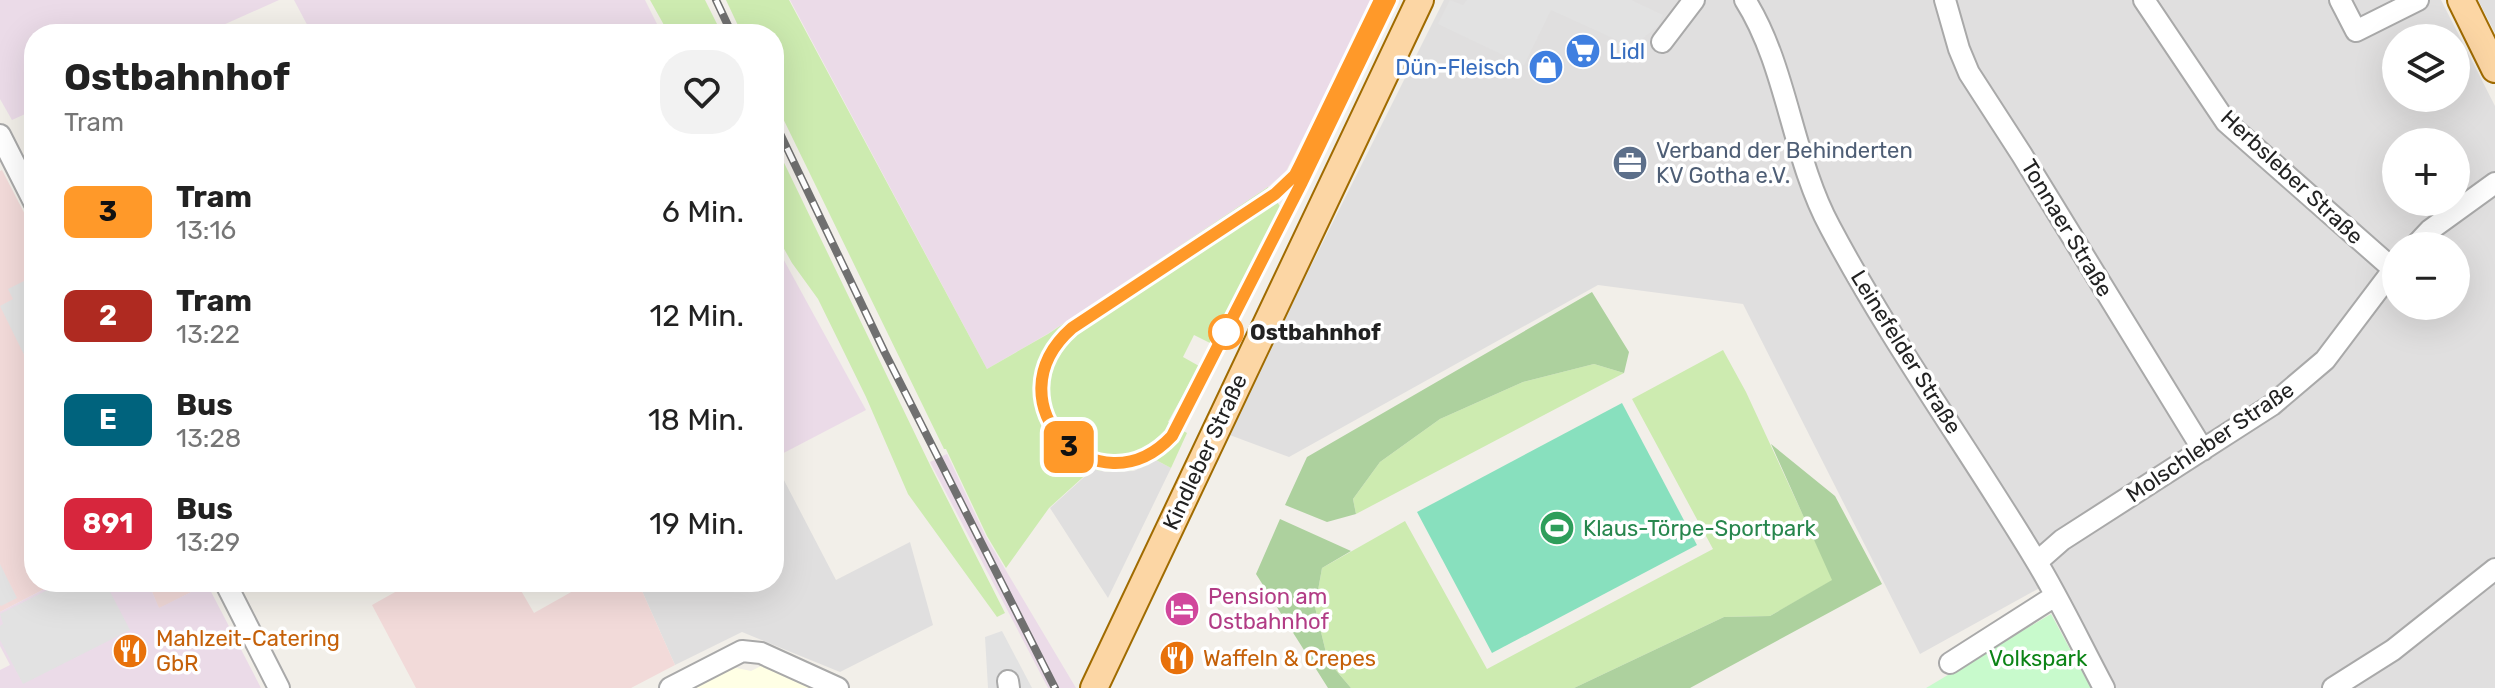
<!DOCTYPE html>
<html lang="de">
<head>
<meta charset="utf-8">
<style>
  :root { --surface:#fff; --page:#f2f2f2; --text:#222; --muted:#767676 }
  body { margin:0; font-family:Rubik,sans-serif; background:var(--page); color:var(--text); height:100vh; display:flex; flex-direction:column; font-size:30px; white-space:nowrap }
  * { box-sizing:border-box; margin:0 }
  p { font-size:26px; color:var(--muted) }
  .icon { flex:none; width:44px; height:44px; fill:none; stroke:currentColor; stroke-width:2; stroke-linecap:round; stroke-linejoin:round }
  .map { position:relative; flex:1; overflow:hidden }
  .sheet { position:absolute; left:24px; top:24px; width:760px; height:568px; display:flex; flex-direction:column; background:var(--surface); border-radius:32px; box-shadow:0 8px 32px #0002 }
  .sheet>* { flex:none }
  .badge { padding:0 16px; border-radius:12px; font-size:28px; line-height:52px }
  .fabs { position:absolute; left:2382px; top:24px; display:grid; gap:16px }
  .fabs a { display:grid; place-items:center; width:88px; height:88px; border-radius:50%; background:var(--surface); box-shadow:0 8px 32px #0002; font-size:40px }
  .map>.badge { position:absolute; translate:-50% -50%; box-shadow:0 0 0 4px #fff }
  .round { display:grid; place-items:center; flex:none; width:84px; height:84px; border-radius:32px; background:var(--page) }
  .head { display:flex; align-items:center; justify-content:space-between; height:136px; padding:0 40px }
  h1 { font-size:38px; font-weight:700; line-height:60px }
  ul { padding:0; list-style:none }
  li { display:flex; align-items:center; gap:24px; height:104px; padding:0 40px }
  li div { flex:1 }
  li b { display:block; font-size:30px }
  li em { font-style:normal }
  li .badge { min-width:88px; font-weight:700; text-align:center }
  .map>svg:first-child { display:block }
</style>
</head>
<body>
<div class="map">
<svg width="2495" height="688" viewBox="0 0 2495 688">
  <rect width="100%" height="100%" fill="#f2efe9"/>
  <!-- residential -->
  <path fill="#e0dfdf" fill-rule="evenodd" d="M 1444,0 L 2441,0 L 2495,106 L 2495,688 L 2113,688 L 2054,580 L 1920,654 L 1743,304 L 1598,285 L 1289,457 L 1227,434 ZM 2396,38 L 2456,38 L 2456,98 L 2396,98 ZM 2396,142 L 2456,142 L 2456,202 L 2396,202 ZM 2396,246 L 2456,246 L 2456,306 L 2396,306 Z
    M 2478,0 L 2495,0 L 2495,33 Z
    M 1156,460 L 1171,468 L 1108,598 L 1050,508 L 1093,469 L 1106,472 L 1134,471 Z
    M 774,461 L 836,580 L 910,542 L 933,625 L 840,672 L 742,632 L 675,665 L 638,582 L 774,582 Z"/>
  <!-- commercial -->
  <path fill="#f2dad9" d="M 2,170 L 34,232 L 34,582 L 58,582 L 0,612 L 0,171 Z
    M 148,582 L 206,582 L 207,584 L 159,609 Z
    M 413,582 L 516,582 L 534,613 L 589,582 L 638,582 L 675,665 L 631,688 L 416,688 L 372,605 Z"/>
  <!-- industrial -->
  <path fill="#ebdbe8" d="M 0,0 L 279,0 L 203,34 L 34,34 L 34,110 L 12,120 L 0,99 Z
    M 294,0 L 645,0 L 662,34 L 312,34 Z
    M 790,0 L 1374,0 L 1286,171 L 1268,187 L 1049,333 L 987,369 Z
    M 774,242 L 866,410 L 774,458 Z
    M 947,454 L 986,537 L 1076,688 L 1048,688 L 930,462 Z
    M 58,582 L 148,582 L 159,608 L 207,584 L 261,688 L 0,688 L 0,670 L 10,665 L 0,646 L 0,612 Z"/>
  <!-- education -->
  <path fill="#ffffe5" d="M 765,664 L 817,688 L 688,688 L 732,667 L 751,671 Z"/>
  <!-- grass -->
  <path fill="#cdebb0" d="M 650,0 L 705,0 L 722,34 L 669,34 Z
    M 726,0 L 789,0 L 987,369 L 1048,334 L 1268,187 L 1281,208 L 1214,342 L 1210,343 L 1194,335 L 1183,357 L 1199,366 L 1168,422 L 1187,433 L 1171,468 L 1156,460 C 1136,473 1115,474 1092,469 L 1049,508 L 1006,568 L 987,536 L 946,449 L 944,449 L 774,100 L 774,34 L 742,34 Z
    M 774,142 L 931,467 L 1005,613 L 997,617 L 908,494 L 866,397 L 818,299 L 792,263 L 774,231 Z
    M 1723,350 L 1746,392 L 1833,580 L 1770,616 L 1724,617 L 1574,688 L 1351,688 L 1328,661 L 1315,607 L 1322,568 L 1405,521 L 1487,669 L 1713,549 L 1632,399 Z
    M 1594,364 L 1624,373 L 1356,514 L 1353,499 L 1380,462 L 1440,419 L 1523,382 Z"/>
  <!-- forest -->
  <path fill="#add19e" d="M 1592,292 L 1629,352 L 1624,373 L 1594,364 L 1523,382 L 1440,419 L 1380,462 L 1353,499 L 1356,514 L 1327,522 L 1285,505 L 1307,457 Z
    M 1771,444 L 1835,496 L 1882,584 L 1690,688 L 1574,688 L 1724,617 L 1770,616 L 1832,580 Z
    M 1280,519 L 1351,551 L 1322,568 L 1315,607 L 1328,661 L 1351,688 L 1328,688 L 1256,574 Z"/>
  <!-- park -->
  <path fill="#c8facc" d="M 2051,614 L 2091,688 L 1926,688 Z"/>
  <!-- pitch -->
  <path fill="#88e0be" d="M 1622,403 L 1697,545 L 1492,653 L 1417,512 Z"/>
  <!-- parking -->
  <path fill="#e2e2e2" d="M 1450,0 L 1463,5 L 1467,0 L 1631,0 L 1663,15 L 1658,26 L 1642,39 L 1637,49 L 1551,10 L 1524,65 L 1438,24 Z
    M 30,278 L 34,287 L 34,375 L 0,306 L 13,299 L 8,289 Z
    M 0,564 L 17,598 L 1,606 L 0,605 Z
    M 63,582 L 105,582 L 130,630 L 23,684 L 0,640 L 0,626 L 3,624 L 0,614 Z
    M 1002,631 L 1032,688 L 988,688 L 985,637 Z"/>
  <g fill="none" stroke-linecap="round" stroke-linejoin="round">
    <defs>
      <path id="minor" d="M 1745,0 C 1787,66 1792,157 1830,227 C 1891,342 1968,448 2035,559 C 2060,600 2081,645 2104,688
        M 1945,0 L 1959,49 L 1969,73 L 2022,155 L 2203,450
        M 2144,0 L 2226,122 L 2393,269
        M 2340,0 L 2356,31 L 2418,0
        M 1662,42 L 1694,0
        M 0,135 L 34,202
        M 2415,246 L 2430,230 L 2495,183
        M 2037,562 L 2062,540 L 2272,405 L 2325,360 L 2396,266
        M 225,582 L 279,688
        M 1950,663 L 2055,596
        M 1008,681 L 1009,688
        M 670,688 L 742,651 L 761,653 L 838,688
        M 2333,688 L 2393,650 L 2495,569"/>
      <path id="major" d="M 2461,0 L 2495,69
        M 1094,688 L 1420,0"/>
    </defs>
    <!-- minor casing -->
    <use href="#minor" stroke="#a9a9a9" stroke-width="24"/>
    <!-- major casing -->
    <use href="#major" stroke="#a06b00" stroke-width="30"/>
    <!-- minor -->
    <use href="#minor" stroke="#fff" stroke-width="20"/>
    <!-- major -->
    <use href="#major" stroke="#fcd6a4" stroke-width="26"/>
    <!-- tram -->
    <path stroke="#707070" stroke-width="2" d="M 1380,0 L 1300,165 L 1295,175 L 1275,194 L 1072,328 C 987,404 1097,515 1172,436 L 1302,182 L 1390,0"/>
    <defs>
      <path id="rail" d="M 716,0 L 732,34
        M 774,121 L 885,353 L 1055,688"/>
    </defs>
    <!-- rail casing -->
    <use href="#rail" stroke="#707070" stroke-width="8"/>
    <!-- rail -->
    <use href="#rail" stroke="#fff" stroke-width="5" stroke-dasharray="15" stroke-linecap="butt"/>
  </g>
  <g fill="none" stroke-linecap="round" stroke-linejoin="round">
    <defs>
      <path id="line" d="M 1380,0 L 1300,165 L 1295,175 L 1275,194 L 1072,328 C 987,403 1098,515 1172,436 L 1302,182 L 1390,0"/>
    </defs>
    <!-- line casing -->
    <use href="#line" stroke="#fff" stroke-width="18"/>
    <!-- line -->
    <use href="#line" stroke="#ff9929" stroke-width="12"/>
  </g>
  <!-- icons -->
  <defs>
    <symbol id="supermarket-disc" viewBox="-11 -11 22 22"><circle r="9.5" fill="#3f7fe0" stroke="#fff"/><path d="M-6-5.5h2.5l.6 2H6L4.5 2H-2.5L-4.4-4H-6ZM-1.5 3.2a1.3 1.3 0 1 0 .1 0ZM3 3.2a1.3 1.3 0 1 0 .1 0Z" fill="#fff"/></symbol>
    <symbol id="shop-disc" viewBox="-11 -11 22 22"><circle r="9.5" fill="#3f7fe0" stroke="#fff"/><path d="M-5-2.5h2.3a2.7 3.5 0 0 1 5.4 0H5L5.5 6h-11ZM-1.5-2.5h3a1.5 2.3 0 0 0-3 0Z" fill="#fff"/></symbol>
    <symbol id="office-disc" viewBox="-11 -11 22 22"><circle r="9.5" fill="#5c6f8a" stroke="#fff"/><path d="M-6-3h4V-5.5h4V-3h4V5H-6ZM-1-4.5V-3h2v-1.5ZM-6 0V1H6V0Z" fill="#fff"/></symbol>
    <symbol id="stadium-disc" viewBox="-11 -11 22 22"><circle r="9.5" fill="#2e9e5b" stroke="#fff"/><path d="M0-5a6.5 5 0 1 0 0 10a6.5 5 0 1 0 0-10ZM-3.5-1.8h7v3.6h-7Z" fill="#fff"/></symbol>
    <symbol id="hotel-disc" viewBox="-11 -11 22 22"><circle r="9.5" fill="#d1479c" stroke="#fff"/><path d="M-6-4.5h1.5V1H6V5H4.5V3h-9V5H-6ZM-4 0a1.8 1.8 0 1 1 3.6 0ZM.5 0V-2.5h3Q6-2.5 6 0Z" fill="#fff"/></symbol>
    <symbol id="restaurant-disc" viewBox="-11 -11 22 22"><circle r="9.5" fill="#e8710a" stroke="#fff"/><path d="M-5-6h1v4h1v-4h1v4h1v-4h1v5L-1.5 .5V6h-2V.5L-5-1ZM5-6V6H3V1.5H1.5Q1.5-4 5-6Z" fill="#fff"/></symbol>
  </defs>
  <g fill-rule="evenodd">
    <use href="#supermarket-disc" x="1563" y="31" width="40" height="40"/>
    <use href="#shop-disc" x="1526" y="47" width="40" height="40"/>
    <use href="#office-disc" x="1610" y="143" width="40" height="40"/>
    <use href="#stadium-disc" x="1537" y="508" width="40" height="40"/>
    <use href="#hotel-disc" x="1162" y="589" width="40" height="40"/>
    <use href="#restaurant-disc" x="110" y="631" width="40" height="40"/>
    <use href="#restaurant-disc" x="1157" y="638" width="40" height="40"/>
  </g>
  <!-- markers -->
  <circle fill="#fff" stroke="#ff9929" stroke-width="4" cx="1226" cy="332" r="16"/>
  <g text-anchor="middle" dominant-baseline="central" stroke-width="7" stroke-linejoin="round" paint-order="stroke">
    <!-- shop labels -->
    <g font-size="22" fill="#366cbe" stroke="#fff" text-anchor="start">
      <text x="1609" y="51">Lidl</text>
      <text x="1520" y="67" text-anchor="end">Dün-Fleisch</text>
    </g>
    <!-- service labels -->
    <g font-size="22" fill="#4e5e75" stroke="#fff" text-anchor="start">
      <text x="1656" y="150">Verband der Behinderten<tspan x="1656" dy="25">KV Gotha e.V.</tspan></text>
    </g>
    <!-- street labels -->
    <g font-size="22" fill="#222" stroke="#fff">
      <text transform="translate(2292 177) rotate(43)">Herbsleber Straße</text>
      <text transform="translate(2067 228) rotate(59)">Tonnaer Straße</text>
      <text transform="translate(1906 352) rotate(58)">Leinefelder Straße</text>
      <text transform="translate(2210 442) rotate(-34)">Molschleber Straße</text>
      <text transform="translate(1205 452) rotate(-65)">Kindleber Straße</text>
    </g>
    <!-- stop labels -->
    <g font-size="22" font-weight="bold" fill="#222" stroke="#fff" text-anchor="start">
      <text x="1250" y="332">Ostbahnhof</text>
    </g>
    <!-- leisure labels -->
    <g font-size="22" fill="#27864d" stroke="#fff" text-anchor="start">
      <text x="1583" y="528">Klaus-Törpe-Sportpark</text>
    </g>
    <!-- hotel labels -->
    <g font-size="22" fill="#b23c85" stroke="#fff" text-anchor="start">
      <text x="1208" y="596">Pension am<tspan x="1208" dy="25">Ostbahnhof</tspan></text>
    </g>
    <!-- food labels -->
    <g font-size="22" fill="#c56008" stroke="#fff" text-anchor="start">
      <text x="156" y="638">Mahlzeit-Catering<tspan x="156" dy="25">GbR</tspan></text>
      <text x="1203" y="658">Waffeln &amp; Crepes</text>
    </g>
    <!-- park labels -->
    <g font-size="22" fill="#0c8416" stroke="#fff">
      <text x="2038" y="658">Volkspark</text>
    </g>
  </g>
</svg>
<div class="fabs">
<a><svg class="icon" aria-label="layers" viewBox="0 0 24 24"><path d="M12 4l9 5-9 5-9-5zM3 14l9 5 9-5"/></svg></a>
<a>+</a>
<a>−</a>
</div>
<b class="badge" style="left:1069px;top:447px;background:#ff9929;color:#111">3</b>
<section class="sheet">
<div class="head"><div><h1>Ostbahnhof</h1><p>Tram</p></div><a class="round"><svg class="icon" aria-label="heart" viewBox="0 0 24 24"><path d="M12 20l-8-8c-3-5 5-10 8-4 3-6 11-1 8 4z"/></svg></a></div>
<ul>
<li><span class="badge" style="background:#ff9929;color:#111">3</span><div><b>Tram</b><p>13:16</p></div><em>6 Min.</em></li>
<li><span class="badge" style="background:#af2a21;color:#fff">2</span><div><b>Tram</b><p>13:22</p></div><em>12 Min.</em></li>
<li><span class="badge" style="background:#00637d;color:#fff">E</span><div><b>Bus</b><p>13:28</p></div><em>18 Min.</em></li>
<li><span class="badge" style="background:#d7263d;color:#fff">891</span><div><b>Bus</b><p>13:29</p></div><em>19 Min.</em></li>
</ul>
</section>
</div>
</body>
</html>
